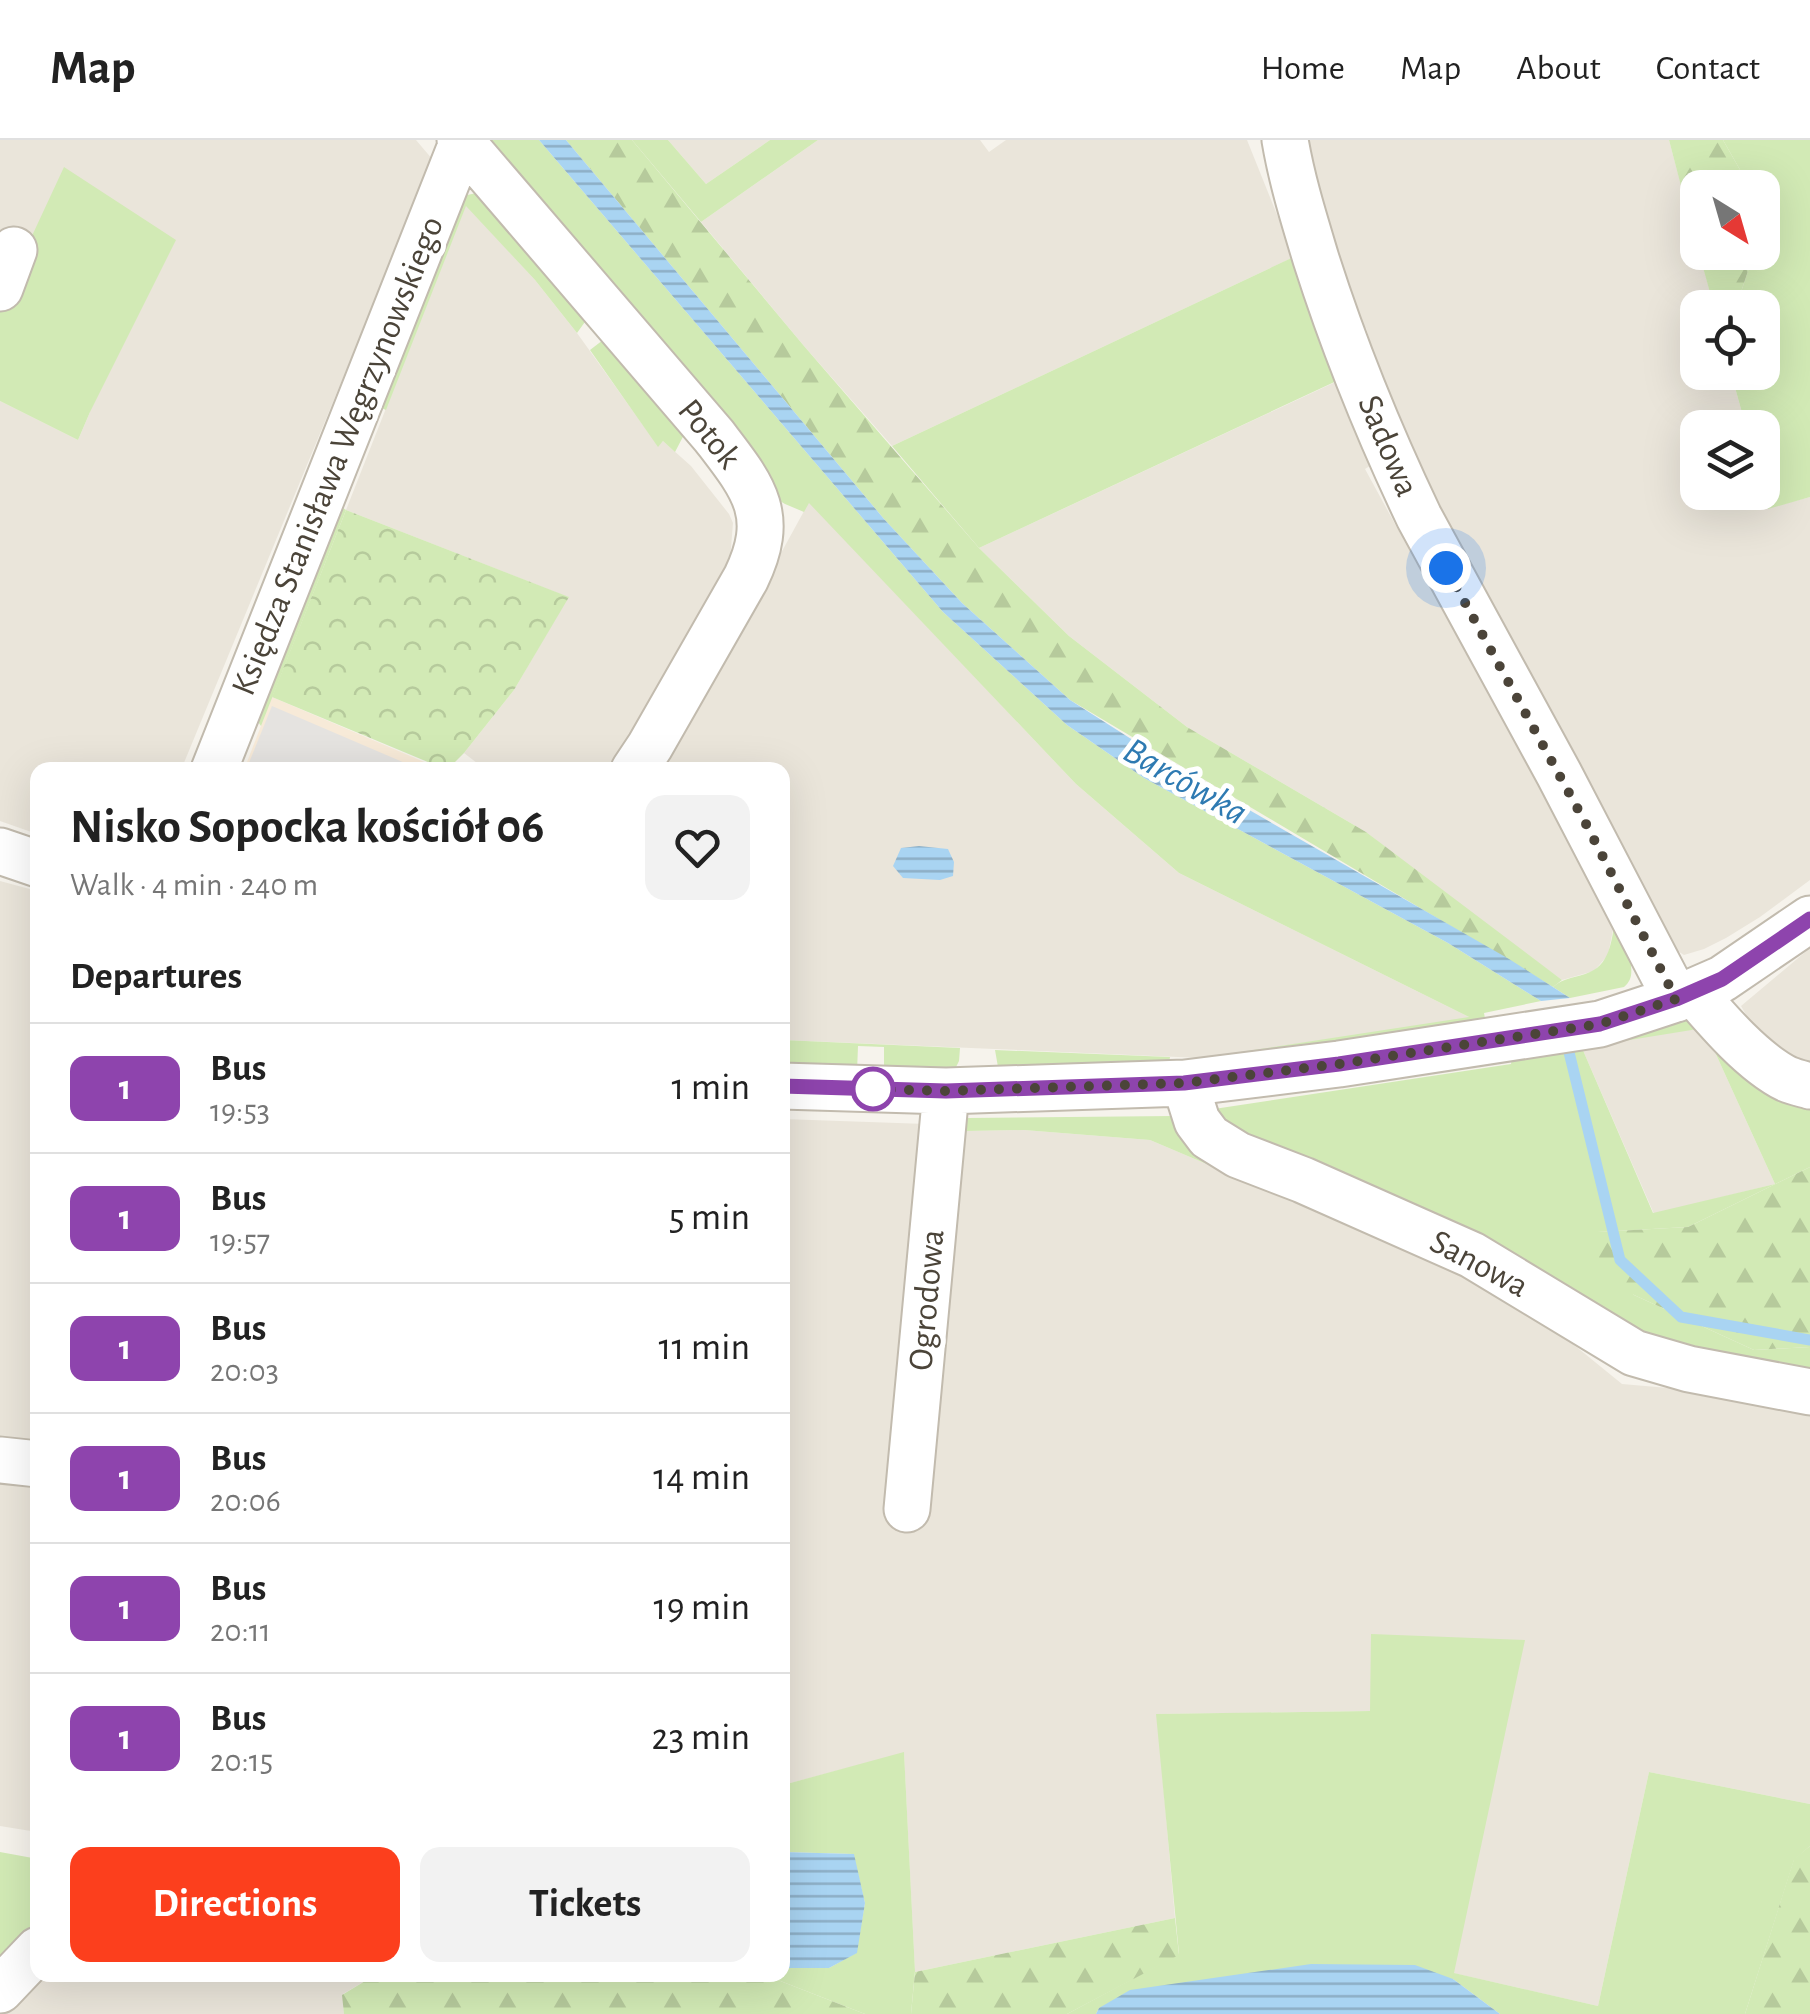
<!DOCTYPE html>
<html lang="en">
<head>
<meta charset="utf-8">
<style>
  :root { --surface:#fff; --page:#f2f2f2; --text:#222; --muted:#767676; --line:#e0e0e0; --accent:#fc3f1d }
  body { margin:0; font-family:"Alegreya Sans",sans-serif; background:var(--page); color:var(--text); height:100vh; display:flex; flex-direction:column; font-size:38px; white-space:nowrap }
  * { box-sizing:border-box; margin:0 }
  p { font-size:32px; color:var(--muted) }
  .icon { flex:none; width:55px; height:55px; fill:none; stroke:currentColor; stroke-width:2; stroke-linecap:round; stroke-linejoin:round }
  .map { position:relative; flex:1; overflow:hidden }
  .panel { position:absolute; left:30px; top:622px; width:760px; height:1220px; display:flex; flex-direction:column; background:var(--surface); border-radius:20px; box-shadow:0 10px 40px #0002 }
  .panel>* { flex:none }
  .badge { padding:0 20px; border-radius:15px; font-size:35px; line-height:65px }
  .needle { width:65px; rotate:143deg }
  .buttons { position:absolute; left:1680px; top:30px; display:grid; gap:20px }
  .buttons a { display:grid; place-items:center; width:100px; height:100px; border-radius:20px; background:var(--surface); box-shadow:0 10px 40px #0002; font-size:50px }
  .you { position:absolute; width:50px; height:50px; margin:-25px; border:8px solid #fff; border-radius:50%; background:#1a73e8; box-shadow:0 0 0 15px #1a73e833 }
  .map>.badge { position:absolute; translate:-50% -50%; box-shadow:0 0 0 5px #fff }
  h2 { padding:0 40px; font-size:38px; line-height:90px }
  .round { display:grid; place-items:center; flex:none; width:105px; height:105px; border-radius:20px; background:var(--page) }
  .overview { display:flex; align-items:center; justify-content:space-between; height:170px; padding:0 40px }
  h1 { font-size:48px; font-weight:600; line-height:75px }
  .cta { display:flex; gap:20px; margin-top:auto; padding:20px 40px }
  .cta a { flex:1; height:115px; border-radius:20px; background:var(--accent); color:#fff; font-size:40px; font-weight:600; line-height:115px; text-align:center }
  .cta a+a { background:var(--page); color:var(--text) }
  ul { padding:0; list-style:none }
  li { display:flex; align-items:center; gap:30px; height:130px; padding:0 40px; border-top:2px solid var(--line) }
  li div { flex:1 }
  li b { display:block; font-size:38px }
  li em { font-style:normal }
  li .badge { min-width:110px; font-weight:700; text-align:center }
  header { display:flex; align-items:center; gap:60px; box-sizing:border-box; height:140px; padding:0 50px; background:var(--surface); border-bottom:2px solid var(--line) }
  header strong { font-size:48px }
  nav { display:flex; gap:55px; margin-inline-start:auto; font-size:35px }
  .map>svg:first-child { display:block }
</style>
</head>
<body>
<header>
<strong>Map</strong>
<nav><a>Home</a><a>Map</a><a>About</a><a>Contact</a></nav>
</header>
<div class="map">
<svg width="1810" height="1874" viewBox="0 0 1810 1874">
  <defs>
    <pattern id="forest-firs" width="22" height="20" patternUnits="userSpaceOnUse" patternTransform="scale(2.5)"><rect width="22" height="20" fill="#d2eab5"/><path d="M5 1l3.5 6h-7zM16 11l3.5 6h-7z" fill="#b6ca9c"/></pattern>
    <pattern id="park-crowns" width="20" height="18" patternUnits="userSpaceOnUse" patternTransform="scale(2.5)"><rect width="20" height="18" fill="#d2eab5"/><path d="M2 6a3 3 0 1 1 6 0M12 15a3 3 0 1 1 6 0" fill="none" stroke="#b6ca9c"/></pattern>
    <pattern id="water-rules" width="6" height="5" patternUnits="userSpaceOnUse" patternTransform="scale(2.5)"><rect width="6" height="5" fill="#a9d4f2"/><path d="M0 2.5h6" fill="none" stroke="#8caec5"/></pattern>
  </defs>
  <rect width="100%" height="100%" fill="#f6f3ec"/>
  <!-- residential -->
  <path fill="#eae5da" d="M 0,0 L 416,0 L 433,20 L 181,630 L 38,630 L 37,694 L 0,681 L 0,261 L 78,300 L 90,272 L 24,113 L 0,101 Z
    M 668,0 L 770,0 L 706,44 Z
    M 818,0 L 980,0 L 989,12 L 1006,0 L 1247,0 L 1294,117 L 892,306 L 804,206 L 701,82 Z
    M 1301,0 L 1669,0 L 1714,167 L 1698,168 L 1698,232 L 1731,233 L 1746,287 L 1698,288 L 1698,352 L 1762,352 L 1763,349 L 1768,368 L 1810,357 L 1810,740 L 1760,777 L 1726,798 L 1704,809 L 1684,815 L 1673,808 L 1540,576 L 1366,224 L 1373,211 L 1366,188 L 1355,184 Z
    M 466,65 L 535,140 L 577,193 L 658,306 L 663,301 L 691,326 L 729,374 L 733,383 L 730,421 L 637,586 L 606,630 L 486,630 L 464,613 L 514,550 L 568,457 L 346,370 Z
    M 1344,238 L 1378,321 L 1365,329 L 1431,450 L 1456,467 L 1616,775 L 1608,815 L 1594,831 L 1562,840 L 1464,769 L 1366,692 L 1187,587 L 1069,496 L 979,408 Z
    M 809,362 L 1076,644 L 1179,733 L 1471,878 L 1201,918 L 783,900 L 782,630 L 658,630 L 695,570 Z
    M 0,741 L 37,751 L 37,1309 L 0,1303 Z
    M 1810,808 L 1810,923 L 1787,914 L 1772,904 L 1752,885 L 1741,866 Z
    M 1704,888 L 1775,1044 L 1654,1074 L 1582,908 L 1641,896 Z
    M 783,979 L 926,984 L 954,1018 L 967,991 L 1024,990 L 1150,1000 L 1509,1152 L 1622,1244 L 1738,1254 L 1810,1269 L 1810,1664 L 1649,1632 L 1598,1866 L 1453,1833 L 1524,1501 L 1370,1571 L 1157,1574 L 1175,1778 L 915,1832 L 904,1613 L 783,1645 Z
    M 0,1337 L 37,1342 L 37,1692 L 0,1686 Z
    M 38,1835 L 375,1835 L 343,1854 L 344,1874 L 0,1874 L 0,1860 Z"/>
  <!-- commercial -->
  <path fill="#f7ead8" d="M 272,557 L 443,630 L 244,630 Z"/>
  <!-- grass -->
  <path fill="#d2eab5" d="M 479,0 L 539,0 L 943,472 L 1067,585 L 1144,638 L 1448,803 L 1541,861 L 1484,873 L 1486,884 L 1204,926 L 1201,918 L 1469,877 L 1179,733 L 1076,644 L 809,363 L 804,372 L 785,364 L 770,355 Z
    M 632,0 L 668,0 L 706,44 L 770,0 L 818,0 L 701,82 Z
    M 1723,0 L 1810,0 L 1810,357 L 1768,369 L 1763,349 L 1762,288 L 1746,287 L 1731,233 L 1762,232 L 1762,168 L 1736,167 L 1750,125 L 1749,113 L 1762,112 L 1762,48 L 1744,47 L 1743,35 Z
    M 64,27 L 176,100 L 90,272 L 78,300 L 0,261 L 0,172 L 24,113 Z
    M 477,53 L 587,179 L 577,193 L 535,140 L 466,66 L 386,270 L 375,265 L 461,60 L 467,55 Z
    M 1300,114 L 1343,238 L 979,408 L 892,306 Z
    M 603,200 L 687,289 L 675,312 L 663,301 L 658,307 L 590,210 Z
    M 336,363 L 346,370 L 261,586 L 256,579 Z
    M 1431,450 L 1451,455 L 1544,625 L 1636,799 L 1642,821 L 1631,826 C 1632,835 1631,841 1624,847 L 1570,858 L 1553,847 C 1564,837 1577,838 1590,832 C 1612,823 1612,794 1616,775 L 1456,467 Z
    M 1683,873 L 1810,952 L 1810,1027 L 1688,1087 L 1598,1092 L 1634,1155 L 1754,1210 L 1810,1207 L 1810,1242 L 1678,1219 L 1221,993 L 1214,969 L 1511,924 L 1512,918 L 1582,908 L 1653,1073 L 1775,1044 L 1704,888 L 1605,904 Z
    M 783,900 L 960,908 L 959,921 L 952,935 L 884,931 L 884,907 L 858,906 L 857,932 L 783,929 Z
    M 995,910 L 1170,917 L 1168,930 L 998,927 Z
    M 1173,976 L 1275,1053 L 1150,1000 L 1024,990 L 967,991 L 954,1018 L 961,985 L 968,978 Z
    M 1371,1494 L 1525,1500 L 1454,1833 L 1598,1866 L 1649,1632 L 1810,1664 L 1810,1706 L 1794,1720 L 1745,1874 L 1500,1874 L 1453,1839 L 1099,1868 L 1096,1874 L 1067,1874 L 1179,1814 L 1156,1574 L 1370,1571 Z
    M 904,1612 L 915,1831 L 911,1874 L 865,1874 L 765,1835 L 782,1835 L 783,1828 L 829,1828 L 856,1813 L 865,1763 L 853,1714 L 783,1712 L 783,1645 Z
    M 0,1712 L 38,1719 L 37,1802 L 0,1835 Z"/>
  <!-- forest -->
  <path fill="url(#forest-firs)" d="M 566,0 L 632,0 L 804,206 L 979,408 L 1069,496 L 1187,587 L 1366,692 L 1562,840 L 1553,847 L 1070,560 L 962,463 L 884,379 Z
    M 1669,0 L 1723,0 L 1743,35 L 1744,47 L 1698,48 L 1697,107 Z
    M 1699,113 L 1749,113 L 1750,125 L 1736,167 L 1714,167 Z
    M 1810,1027 L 1810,1207 L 1754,1210 L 1634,1155 L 1589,1107 L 1597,1092 L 1688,1087 Z
    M 1810,1706 L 1810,1874 L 1745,1874 L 1794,1719 Z
    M 1175,1778 L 1179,1815 L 1067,1874 L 911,1874 L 915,1832 Z
    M 375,1835 L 765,1835 L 865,1874 L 344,1874 L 342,1855 Z"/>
  <!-- park -->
  <path fill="url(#park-crowns)" d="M 346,370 L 569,457 L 514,550 L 464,613 L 447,630 L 272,557 Z"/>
  <!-- parking -->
  <path fill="#e5e3e0" d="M 272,566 L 419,629 L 246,630 Z"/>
  <!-- water -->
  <path fill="url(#water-rules)" d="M 539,0 L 566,0 L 884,379 L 962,463 L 1070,560 L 1183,632 L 1509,819 L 1570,858 L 1541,861 L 1448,803 L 1144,638 L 1067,585 L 943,472 Z
    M 919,706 L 948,709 L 954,722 L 953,736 L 940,740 L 903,738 L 893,726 L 901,708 Z
    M 783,1712 L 854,1714 L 865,1763 L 857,1813 L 829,1828 L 783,1828 Z
    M 1311,1824 L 1415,1825 L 1453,1839 L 1500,1874 L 1096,1874 L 1099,1868 L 1130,1850 Z"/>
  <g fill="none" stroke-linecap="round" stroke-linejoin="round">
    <!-- stream -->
    <path stroke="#a9d4f2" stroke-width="11" d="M 1565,896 L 1620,1120 L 1681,1177 L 1810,1200"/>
    <defs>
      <path id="minor" d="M 460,0 L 714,296 C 753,347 777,374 746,438 L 650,606 L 634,630
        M 1285,0 C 1292,41 1304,79 1316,119 C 1344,207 1379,293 1419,377 L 1559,634 L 1676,859
        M 0,148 L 14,110
        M 214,630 L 462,3
        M 0,711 L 38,724
        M 1694,853 C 1718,881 1753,922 1787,939 C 1794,942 1803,944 1810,946
        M 1185,943 L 1197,981 L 1209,997 L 1238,1015 L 1303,1040 L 1472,1115 L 1634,1213 L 1689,1229 L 1810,1252
        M 782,946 L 946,951 L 1185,943 L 1339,924 L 1600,884 L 1676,859 L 1722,839 L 1810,779
        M 0,1320 L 38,1324
        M 907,1369 L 946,951
        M 0,1850 L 38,1810"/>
    </defs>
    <!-- minor casing -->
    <use href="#minor" stroke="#c2bbae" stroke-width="49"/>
    <!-- minor -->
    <use href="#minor" stroke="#fff" stroke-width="45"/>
  </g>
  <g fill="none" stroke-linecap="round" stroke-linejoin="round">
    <defs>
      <path id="line" d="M 782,946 L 946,951 L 1184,943 L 1339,924 L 1600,884 L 1676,859 L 1722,839 L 1810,779"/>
    </defs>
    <!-- line casing -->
    <use href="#line" stroke="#fff" stroke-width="22"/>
    <!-- line -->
    <use href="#line" stroke="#8e44ad" stroke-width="15"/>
    <!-- walk -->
    <path stroke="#4b4439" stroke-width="10" stroke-dasharray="0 18" d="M 873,949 L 946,951 L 1184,943 L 1339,924 L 1600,884 L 1676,859 L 1586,684 L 1446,428"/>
  </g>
  <!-- markers -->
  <circle fill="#fff" stroke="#8e44ad" stroke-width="5" cx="873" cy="949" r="20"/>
  <g text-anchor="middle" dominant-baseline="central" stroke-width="10" stroke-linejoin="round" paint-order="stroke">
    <!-- street labels -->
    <g font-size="35" fill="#4b4439" stroke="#fff">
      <text transform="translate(709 294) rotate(51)">Potok</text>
      <text transform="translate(1388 306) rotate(67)">Sadowa</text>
      <text transform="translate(338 316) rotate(-68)">Księdza Stanisława Węgrzynowskiego</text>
      <text transform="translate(1479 1124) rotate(28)">Sanowa</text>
      <text transform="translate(927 1160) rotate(-85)">Ogrodowa</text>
    </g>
    <!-- water labels -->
    <g font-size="38" font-style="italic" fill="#2e7ab2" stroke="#fff">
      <text transform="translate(1185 642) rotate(30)">Barcówka</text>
    </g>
  </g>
</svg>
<div class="buttons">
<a><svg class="needle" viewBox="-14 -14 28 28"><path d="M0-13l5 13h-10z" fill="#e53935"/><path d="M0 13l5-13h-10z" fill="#767676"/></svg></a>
<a><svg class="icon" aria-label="locate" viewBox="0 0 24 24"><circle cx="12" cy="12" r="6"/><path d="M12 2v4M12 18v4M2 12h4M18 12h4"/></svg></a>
<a><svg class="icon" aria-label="layers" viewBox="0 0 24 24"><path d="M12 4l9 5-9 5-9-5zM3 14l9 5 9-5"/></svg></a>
</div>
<div class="you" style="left:1446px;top:428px"></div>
<section class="panel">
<div class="overview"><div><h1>Nisko Sopocka kościół 06</h1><p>Walk · 4 min · 240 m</p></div><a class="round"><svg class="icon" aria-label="heart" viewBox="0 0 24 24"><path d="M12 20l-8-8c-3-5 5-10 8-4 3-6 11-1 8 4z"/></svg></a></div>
<h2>Departures</h2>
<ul>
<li><span class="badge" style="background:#8e44ad;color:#fff">1</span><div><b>Bus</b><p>19:53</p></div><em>1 min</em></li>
<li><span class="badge" style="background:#8e44ad;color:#fff">1</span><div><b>Bus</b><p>19:57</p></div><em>5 min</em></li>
<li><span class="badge" style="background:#8e44ad;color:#fff">1</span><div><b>Bus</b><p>20:03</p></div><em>11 min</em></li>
<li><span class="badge" style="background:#8e44ad;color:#fff">1</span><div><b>Bus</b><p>20:06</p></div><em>14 min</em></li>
<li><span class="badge" style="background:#8e44ad;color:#fff">1</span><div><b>Bus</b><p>20:11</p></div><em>19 min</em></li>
<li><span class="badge" style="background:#8e44ad;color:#fff">1</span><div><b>Bus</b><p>20:15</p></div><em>23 min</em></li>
</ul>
<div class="cta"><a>Directions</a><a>Tickets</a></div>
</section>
</div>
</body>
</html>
